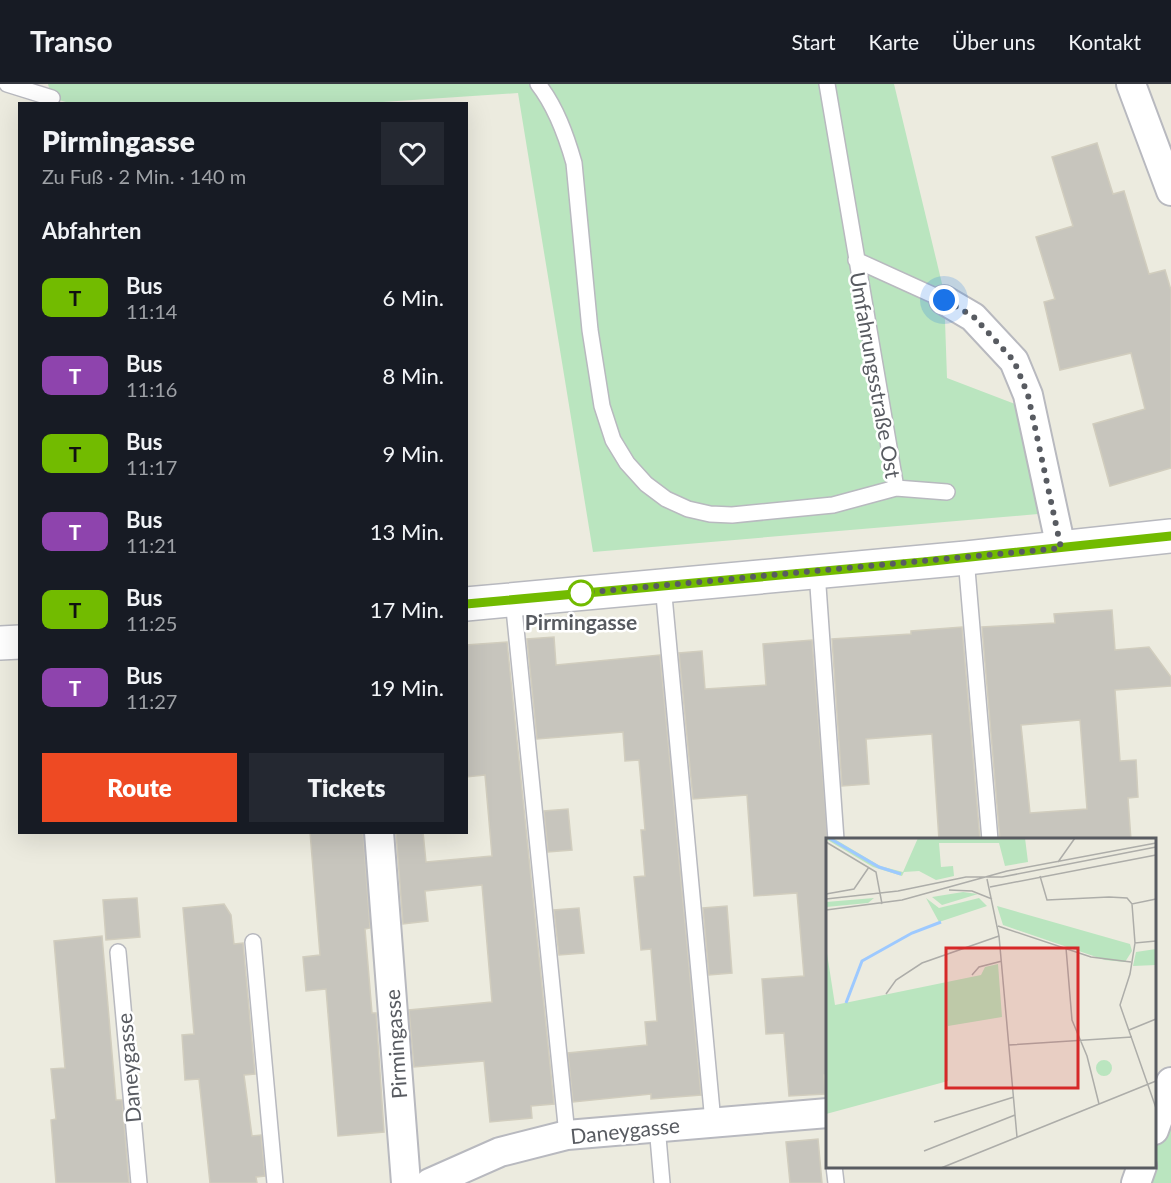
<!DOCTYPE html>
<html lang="de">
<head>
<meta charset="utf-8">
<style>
  :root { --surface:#171b24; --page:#242831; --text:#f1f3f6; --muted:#9ea1a6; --line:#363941; --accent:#ee4a23 }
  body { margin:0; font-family:Lato,sans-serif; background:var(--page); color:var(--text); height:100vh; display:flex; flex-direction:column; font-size:22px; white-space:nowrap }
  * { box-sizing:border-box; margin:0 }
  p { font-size:20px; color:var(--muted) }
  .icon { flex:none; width:33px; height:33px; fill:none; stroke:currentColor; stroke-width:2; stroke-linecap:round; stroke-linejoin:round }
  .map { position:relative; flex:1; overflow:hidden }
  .sheet { position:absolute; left:18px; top:18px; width:450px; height:732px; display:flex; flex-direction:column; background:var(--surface); border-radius:0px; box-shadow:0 6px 24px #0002 }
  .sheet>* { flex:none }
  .badge { padding:0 12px; border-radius:9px; font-size:21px; line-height:39px }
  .you { position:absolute; width:30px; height:30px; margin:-15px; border:4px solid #fff; border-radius:50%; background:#1a73e8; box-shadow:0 0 0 9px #1a73e833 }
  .map>.badge { position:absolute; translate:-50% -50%; box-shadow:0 0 0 3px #fff }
  h2 { padding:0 24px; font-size:22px; line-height:54px }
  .round { display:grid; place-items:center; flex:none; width:63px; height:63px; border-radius:0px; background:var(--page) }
  .summary { display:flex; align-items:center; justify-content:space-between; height:102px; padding:0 24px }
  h1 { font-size:28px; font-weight:800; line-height:45px }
  .primary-button { display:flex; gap:12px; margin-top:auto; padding:12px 24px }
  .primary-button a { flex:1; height:69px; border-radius:0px; background:var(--accent); color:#fff; font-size:24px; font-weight:800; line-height:69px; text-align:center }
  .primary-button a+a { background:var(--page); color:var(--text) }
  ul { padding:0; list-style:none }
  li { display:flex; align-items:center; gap:18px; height:78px; padding:0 24px }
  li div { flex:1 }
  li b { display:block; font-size:22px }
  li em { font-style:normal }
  li .badge { min-width:66px; font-weight:700; text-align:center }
  header { display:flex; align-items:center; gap:36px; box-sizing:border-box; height:84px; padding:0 30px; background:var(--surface); border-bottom:2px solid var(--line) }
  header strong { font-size:28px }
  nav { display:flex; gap:33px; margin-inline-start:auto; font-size:21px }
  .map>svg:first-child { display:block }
</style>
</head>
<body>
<header>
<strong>Transo</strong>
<nav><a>Start</a><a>Karte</a><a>Über uns</a><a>Kontakt</a></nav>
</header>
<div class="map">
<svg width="1171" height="1099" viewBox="0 0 1171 1099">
  <rect width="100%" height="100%" fill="#ecebdf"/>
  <!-- green -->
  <path fill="#bae5bf" d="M 48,0 L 894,0 L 944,208 L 947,294 L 1015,320 L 1038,430 L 593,468 L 518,9 L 353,20 L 73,20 L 52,14 Z
    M 1171,998 L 1171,1099 L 1136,1099 L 1154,1082 L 1155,1046 Z"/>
  <!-- building -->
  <path fill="#c7c5bd" stroke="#d1cdbe" stroke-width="1.5" fill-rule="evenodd" d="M 1097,59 L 1113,110 L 1124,107 L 1149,190 L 1165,186 L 1171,206 L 1171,384 L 1110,402 L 1093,340 L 1145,325 L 1131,269 L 1060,286 L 1044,218 L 1055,215 L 1036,153 L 1073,142 L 1052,73 Z
    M 1112,526 L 1115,566 L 1149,563 L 1171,593 L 1171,602 L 1115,606 L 1120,677 L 1136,676 L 1138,713 L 1128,714 L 1131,756 L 1000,756 L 982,543 L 1055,539 L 1054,530 ZM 1080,636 L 1087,725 L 1030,729 L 1021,641 Z
    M 962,543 L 980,756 L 939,756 L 932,650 L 866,655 L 869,700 L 842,702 L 832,555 L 911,550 L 911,547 Z
    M 554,553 L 556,581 L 660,571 L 701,1011 L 651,1015 L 651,1010 L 573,1018 L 568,969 L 647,961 L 645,938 L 657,937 L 651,865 L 641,866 L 634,793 L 645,792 L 641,746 L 645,746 L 639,676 L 625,677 L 623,648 L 537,655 L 527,555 Z
    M 812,556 L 828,760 L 828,991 L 824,991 L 825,1010 L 789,1012 L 784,949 L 766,950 L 762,895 L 804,892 L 797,809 L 754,812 L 747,711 L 693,715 L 679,569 L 702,567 L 705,605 L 766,601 L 763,560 Z
    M 507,558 L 554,1020 L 531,1022 L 532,1034 L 490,1038 L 484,977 L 414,983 L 409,926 L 492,918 L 482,801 L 425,807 L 428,837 L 403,840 L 396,748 L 423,748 L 426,778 L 492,772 L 485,691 L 466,693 L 466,561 Z
    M 568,725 L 572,766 L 548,768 L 544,727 Z
    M 310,748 L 363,748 L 370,844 L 365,845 L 372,929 L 376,929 L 384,1048 L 338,1052 L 326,905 L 306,907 L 303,873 L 320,871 Z
    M 137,814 L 140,853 L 106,856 L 103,816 Z
    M 224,820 L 231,831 L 234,860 L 243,859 L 255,990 L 244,991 L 252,1052 L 261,1051 L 265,1092 L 256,1093 L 257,1099 L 210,1099 L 199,995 L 185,996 L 182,951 L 194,950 L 183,824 Z
    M 727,822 L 732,889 L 709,891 L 703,824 Z
    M 579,824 L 584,869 L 559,871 L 554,826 Z
    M 102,852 L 116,1016 L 122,1016 L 129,1099 L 56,1099 L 51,1036 L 56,1035 L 51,985 L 65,984 L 54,857 Z
    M 818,1055 L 822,1099 L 790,1099 L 786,1058 Z"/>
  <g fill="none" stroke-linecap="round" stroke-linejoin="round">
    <defs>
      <path id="service" d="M 7,0 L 52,14
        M 538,0 C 556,23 566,51 574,79 L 590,246 L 602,322 L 613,356 L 627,379 L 646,400 L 666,415 L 688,425 L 710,430 L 732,431 L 833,421 L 896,404 L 827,0
        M 856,176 L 944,216
        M 896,404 L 947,408
        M 966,474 L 990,756
        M 817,488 L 836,756
        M 663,501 L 713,1038
        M 513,515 L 567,1051
        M 253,858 L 275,1099
        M 118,868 L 139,1099
        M 657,1042 L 662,1099
        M 834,1082 L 836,1099"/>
      <path id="minor" d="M 1131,0 L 1171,107
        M 944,216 L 973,233 L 1014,277 L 1028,311 L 1061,464
        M 379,748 L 406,1099
        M 1154,1046 L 1171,998
        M 430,1099 L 500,1068 L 567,1051 L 828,1029
        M 1136,1099 L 1142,1082"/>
      <path id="tertiary" d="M 466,520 L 966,474 L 1171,452
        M 0,559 L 20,558"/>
    </defs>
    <!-- service casing -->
    <use href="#service" stroke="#b8b9bf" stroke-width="18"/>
    <!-- minor casing -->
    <use href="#minor" stroke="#b8b9bf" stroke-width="32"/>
    <!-- tertiary casing -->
    <use href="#tertiary" stroke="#b8b9bf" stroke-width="36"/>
    <!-- service -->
    <use href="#service" stroke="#fff" stroke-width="15"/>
    <!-- minor -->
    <use href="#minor" stroke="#fff" stroke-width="28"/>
    <!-- tertiary -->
    <use href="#tertiary" stroke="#fff" stroke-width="33"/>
  </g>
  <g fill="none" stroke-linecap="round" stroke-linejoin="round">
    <defs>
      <path id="line" d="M 466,520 L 923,478 L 1171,452"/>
    </defs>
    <!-- line casing -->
    <use href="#line" stroke="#fff" stroke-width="14"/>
    <!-- line -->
    <use href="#line" stroke="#72bb00" stroke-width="9"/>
    <!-- walk -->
    <path stroke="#585b61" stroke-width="6" stroke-dasharray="0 10.8" d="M 581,509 L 1061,464 L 1028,311 L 1014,277 L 973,232 L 944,216"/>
  </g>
  <!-- markers -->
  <circle fill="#fff" stroke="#72bb00" stroke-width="3" cx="581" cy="509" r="12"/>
  <g text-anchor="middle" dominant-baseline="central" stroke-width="5" stroke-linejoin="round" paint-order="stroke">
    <!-- street labels -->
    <g font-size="21" fill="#585b61" stroke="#fff">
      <text transform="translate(876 291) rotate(80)">Umfahrungsstraße Ost</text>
      <text transform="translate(395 960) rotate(-94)">Pirmingasse</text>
      <text transform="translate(128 984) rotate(-95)">Daneygasse</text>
      <text transform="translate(625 1046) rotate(-6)">Daneygasse</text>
    </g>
    <!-- stop labels -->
    <g font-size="21" font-weight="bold" fill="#585b61" stroke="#fff">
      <text x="581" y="537">Pirmingasse</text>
    </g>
  </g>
  <!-- overview -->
  <g transform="translate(826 754)">
    <rect width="330" height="330" fill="#ecebdf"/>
    <path d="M 7,0 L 54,28 L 77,34 L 92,0 L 199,0 L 202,24 L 179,28 L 173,5 L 113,5 L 115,29 L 127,28 L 128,38 L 110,42 L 93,33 L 78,34 L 76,38 L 47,29 L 0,1 ZM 137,54 L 152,56 L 116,67 L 106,59 ZM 48,60 L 42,65 L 0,69 L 0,64 ZM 100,60 L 113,70 L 153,60 L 161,68 L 113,84 ZM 171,68 L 304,106 L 306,113 L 299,124 L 279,122 L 177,87 ZM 0,109 L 9,167 L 155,137 L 159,129 L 172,126 L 176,179 L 122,188 L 122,243 L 0,276 ZM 330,111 L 330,127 L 307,128 L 310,114 ZM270 230a8 8 0 1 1 16 0a8 8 0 1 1-16 0Z" fill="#bae5bf"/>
    <path fill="none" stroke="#9dc9ff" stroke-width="3" d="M 3,0 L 53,29 L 75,36M 20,165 L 36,123 L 86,95 L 115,84"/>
    <path fill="none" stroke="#adada9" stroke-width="1.5" d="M 0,4 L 50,34 L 56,66M 232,24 L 249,0M 214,38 L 221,62 L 283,59 L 301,60 L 306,66 L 330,61M 161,41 L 173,98 L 191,299M 164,49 L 330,17M 123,52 L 146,53 L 166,61M 0,56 L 28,51 L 43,29M 0,61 L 72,53 L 140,39 L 176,39 L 330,9M 306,66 L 309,105 L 330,103M 0,72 L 76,62 L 181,33 L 330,5M 172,88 L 265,119 L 305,124M 309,105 L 304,136 L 294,167 L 330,270M 240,110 L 246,182 L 261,218 L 273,266M 146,137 L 153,129 L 176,123M 60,156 L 70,142 L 96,125 L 173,98M 303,192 L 330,181M 183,207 L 306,199M 108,284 L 188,259M 98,313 L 189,277M 115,330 L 330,243"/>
    <path fill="#d62828" fill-opacity="0.15" stroke="#d62828" stroke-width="3" d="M 120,110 L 252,110 L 252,250 L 120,250 Z"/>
    <rect width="330" height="330" fill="none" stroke="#585b61" stroke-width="3"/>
  </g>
</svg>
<div class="you" style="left:944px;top:216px"></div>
<section class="sheet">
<div class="summary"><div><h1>Pirmingasse</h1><p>Zu Fuß · 2 Min. · 140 m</p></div><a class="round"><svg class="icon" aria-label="heart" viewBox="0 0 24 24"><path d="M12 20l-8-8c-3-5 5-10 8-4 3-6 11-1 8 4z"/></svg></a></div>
<h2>Abfahrten</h2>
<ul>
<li><span class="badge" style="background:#72bb00;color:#111">T</span><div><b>Bus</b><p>11:14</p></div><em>6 Min.</em></li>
<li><span class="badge" style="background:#8e44ad;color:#fff">T</span><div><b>Bus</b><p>11:16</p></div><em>8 Min.</em></li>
<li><span class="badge" style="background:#72bb00;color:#111">T</span><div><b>Bus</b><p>11:17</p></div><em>9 Min.</em></li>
<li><span class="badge" style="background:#8e44ad;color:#fff">T</span><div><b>Bus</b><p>11:21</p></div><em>13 Min.</em></li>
<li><span class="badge" style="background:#72bb00;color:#111">T</span><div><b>Bus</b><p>11:25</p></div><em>17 Min.</em></li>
<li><span class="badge" style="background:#8e44ad;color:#fff">T</span><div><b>Bus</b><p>11:27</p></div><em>19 Min.</em></li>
</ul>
<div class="primary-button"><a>Route</a><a>Tickets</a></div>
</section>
</div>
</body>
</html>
